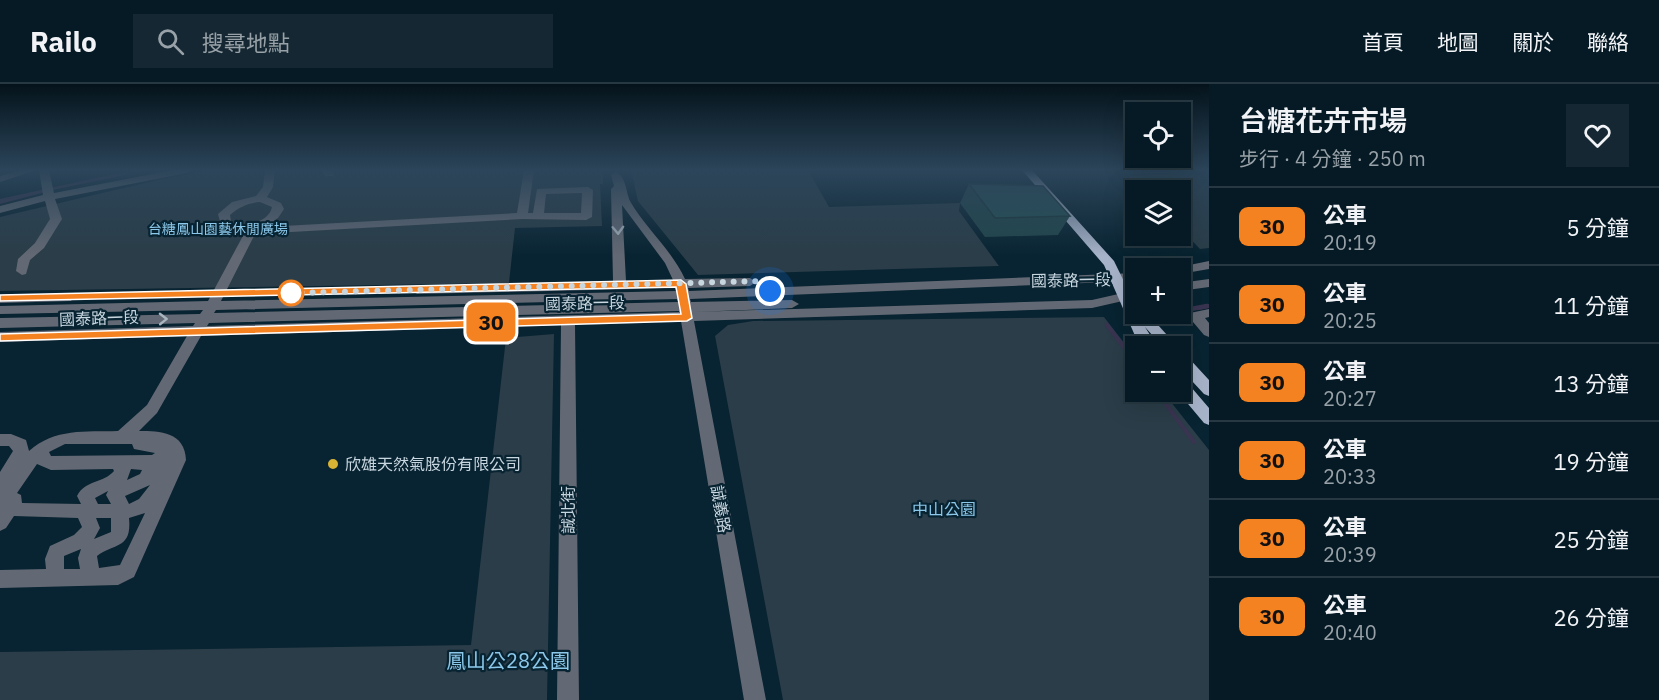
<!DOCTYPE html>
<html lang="zh-TW">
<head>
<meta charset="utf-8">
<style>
  :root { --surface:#061a25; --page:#142732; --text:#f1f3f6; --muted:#98a1a7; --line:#273842 }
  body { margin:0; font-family:"IBM Plex Sans","Noto Sans TC",sans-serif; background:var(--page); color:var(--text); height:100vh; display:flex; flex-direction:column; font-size:22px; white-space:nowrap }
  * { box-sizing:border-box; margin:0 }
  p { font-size:20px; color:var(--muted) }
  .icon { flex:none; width:33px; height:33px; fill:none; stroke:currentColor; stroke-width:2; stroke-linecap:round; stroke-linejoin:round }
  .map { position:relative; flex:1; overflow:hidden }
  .side { display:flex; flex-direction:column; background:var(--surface); width:450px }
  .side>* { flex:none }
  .badge { padding:0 12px; border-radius:9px; font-size:21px; line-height:39px }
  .buttons { position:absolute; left:1125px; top:18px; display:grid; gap:12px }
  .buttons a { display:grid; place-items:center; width:66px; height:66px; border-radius:0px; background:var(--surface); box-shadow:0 6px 24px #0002,0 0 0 2px var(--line); font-size:30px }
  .you { position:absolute; width:30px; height:30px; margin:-15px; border:4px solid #fff; border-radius:50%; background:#1a73e8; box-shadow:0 0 0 9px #1a73e833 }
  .map>.badge { position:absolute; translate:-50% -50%; box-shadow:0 0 0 3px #fff }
  .round { display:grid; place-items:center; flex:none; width:63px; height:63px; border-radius:0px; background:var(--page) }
  .summary { display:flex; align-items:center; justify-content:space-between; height:102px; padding:0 30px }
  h1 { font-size:28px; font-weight:600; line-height:45px }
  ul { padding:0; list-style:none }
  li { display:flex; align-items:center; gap:18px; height:78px; padding:0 30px; border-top:2px solid var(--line) }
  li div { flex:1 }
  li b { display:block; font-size:22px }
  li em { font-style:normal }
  li .badge { min-width:66px; font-weight:700; text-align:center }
  header { display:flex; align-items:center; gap:36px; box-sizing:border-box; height:84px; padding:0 30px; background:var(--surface); border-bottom:2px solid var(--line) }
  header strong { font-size:28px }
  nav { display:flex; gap:33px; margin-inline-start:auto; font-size:21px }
  .search { width:420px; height:54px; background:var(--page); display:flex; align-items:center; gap:15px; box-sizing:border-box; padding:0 21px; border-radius:0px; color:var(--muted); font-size:22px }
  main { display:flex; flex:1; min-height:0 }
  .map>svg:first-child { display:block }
</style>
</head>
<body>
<header>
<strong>Railo</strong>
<div class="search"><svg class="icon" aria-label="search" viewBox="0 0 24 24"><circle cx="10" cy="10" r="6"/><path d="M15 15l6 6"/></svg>搜尋地點</div>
<nav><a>首頁</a><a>地圖</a><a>關於</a><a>聯絡</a></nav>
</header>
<main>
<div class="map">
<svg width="1209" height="616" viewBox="0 0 1209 616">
  <rect width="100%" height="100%" fill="#082331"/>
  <!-- built -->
  <path fill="#0c2f41" d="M 1120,86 L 1209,86 L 1209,89 L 1127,92 Z"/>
  <!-- green -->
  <path fill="#2a3d48" d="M 211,86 L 603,86 L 603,100 L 600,100 L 602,142 L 515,144 L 509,199 L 0,207 L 0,133 L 162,95 Z
    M 631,86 L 808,86 L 829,123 L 960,119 L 959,127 L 999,182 L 698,191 L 638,117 Z
    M 1209,89 L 1209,164 L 1200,165 L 1181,145 L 1180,106 L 1142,106 L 1127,92 Z
    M 1104,233 L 1135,273 L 1136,308 L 1163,308 L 1209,366 L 1209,616 L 783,616 L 715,252 L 728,241 L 753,237 Z
    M 554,250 L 547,616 L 0,616 L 0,568 L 471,561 L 506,254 Z"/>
  <!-- water -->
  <path fill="#393450" d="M 132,86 L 151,86 L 57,105 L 0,120 L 0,115 Z"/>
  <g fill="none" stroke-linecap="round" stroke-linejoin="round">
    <!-- stream-far1 -->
    <path stroke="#393450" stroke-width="4" d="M 1199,224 L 1209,222"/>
    <!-- stream -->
    <path stroke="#393450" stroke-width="4.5" d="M 1180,227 L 1207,222
      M 1107,241 L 1136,279
      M 1157,308 L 1194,358"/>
    <!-- minor -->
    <path fill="#636974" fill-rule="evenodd" d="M 22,86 L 37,86 L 0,98 L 0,92 Z
      M 39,86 L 49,86 L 54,109 L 173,86 L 192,86 L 187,89 L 55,115 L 62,135 L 44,164 L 30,176 L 26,190 L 22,191 L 16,187 L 18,175 L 35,159 L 50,135 L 45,117 L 0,129 L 0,122 L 43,111 Z
      M 265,86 L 275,86 L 273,103 L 267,113 L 281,119 L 284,125 L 278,134 L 265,143 L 517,129 L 524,86 L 534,86 L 528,129 L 533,129 L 537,105 L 588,103 L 593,106 L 592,133 L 586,136 L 522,135 L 255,150 L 221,217 L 676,207 L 675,204 L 417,210 L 411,206 L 417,202 L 613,197 L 611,105 L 614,102 L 611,91 L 616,88 C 626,92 626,108 630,117 C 646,145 671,165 685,195 L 750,194 L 756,198 L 750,202 L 688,204 L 689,207 L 1136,189 L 1136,197 L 690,215 L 691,218 L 792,216 L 799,220 L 792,224 L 693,228 L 1092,216 L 1136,206 L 1136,214 L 1092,224 L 694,237 L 766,616 L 744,616 L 681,237 L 575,240 L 579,616 L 557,616 L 561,241 L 201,252 L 157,329 L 139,347 C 160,347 185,348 186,376 L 134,493 L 118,501 L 0,504 L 0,486 L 46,485 L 45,475 L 50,462 L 74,451 L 82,443 L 78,434 L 14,432 L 6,444 L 0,447 L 0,388 L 13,367 L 9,362 L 0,362 L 0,350 L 11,350 L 26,356 L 29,367 C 55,344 85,348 118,347 L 147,321 L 187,252 L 0,258 L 0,248 L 193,242 L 195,239 L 0,244 L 0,234 L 200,230 L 203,226 L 0,230 L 0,222 L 208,217 L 245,148 L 221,141 L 218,130 L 232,118 L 256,112 L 263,103 ZM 582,109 L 581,129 L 544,129 L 546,110 ZM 260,118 L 272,123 C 269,139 244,143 231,137 L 230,131 C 239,123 248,119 260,118 ZM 622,121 L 665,179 L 673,196 L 626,197 ZM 677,215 L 678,218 L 214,229 L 216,226 ZM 679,227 L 679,228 L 207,242 L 209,239 ZM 65,360 L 132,360 L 134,365 L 155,369 L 152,371 L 51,372 L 49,368 ZM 37,380 L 51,386 L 113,385 L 114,387 C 104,399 85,396 77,412 L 81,420 L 22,419 L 21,411 L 17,409 ZM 131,385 L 142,386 L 140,390 L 127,396 ZM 150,401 L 139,415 L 129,420 L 125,412 ZM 108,407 L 106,411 L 111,420 L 98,420 L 95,414 ZM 145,429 L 120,481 L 99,484 L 97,472 C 115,459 132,465 129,434 ZM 96,434 L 111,434 L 111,448 L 94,455 L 100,444 ZM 81,465 L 78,474 L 80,485 L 64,485 L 64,472 Z
      M 321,86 L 331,86 L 334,90 L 333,92 L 325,92 Z
      M 1209,177 L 1209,185 L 1180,190 L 1180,184 L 1175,184 Z
      M 1209,195 L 1209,203 L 1180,207 L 1180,199 Z
      M 66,210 L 71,211 L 73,214 L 71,217 L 0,219 L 0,211 Z
      M 1209,225 L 1209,233 L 1205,234 L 1209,239 L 1209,253 L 1204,251 L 1188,232 L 1190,229 Z"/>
    <!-- major -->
    <path fill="#a7b3c9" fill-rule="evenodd" d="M 1022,86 L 1032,86 L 1114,177 L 1136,222 L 1136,230 L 1148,230 L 1177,262 L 1162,262 L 1145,243 L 1157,262 L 1142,262 L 1136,254 L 1104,181 Z
      M 1180,269 L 1185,270 L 1209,296 L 1209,312 L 1204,310 L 1180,284 Z
      M 1180,295 L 1185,296 L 1209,324 L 1209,341 L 1204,339 L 1178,308 L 1180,308 Z"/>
  </g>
  <!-- wall -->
  <path fill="#21474b" d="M 969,100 L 1070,132 L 1058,151 L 985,153 L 960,119 Z"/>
  <!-- building -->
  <path fill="#265257" stroke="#1b393d" stroke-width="1.5" d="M 969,100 L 1043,102 L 1070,132 L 995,134 Z"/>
  <!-- one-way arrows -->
  <defs><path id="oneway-chevron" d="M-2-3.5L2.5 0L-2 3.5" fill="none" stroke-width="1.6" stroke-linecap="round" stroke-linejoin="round" transform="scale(1.5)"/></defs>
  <g stroke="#a9b5bf">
    <use href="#oneway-chevron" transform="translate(618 146) rotate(88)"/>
    <use href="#oneway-chevron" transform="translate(163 235) rotate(-1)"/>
  </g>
  <!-- sky -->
  <linearGradient id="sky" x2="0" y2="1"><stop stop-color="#04131b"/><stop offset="0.5" stop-color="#2c455a"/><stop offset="1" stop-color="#2c455a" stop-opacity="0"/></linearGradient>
  <rect width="1209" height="172" fill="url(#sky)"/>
  <!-- line -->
  <path fill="#f58220" stroke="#fff" stroke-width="1.5" d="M 681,196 L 686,200 L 692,234 L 687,237 L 0,257 L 0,250 L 681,230 L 676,203 L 0,217 L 0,211 Z"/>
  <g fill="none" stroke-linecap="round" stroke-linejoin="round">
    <!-- walk -->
    <path stroke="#c7d6df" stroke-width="6" stroke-dasharray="0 10.8" d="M 291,209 L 766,197 L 770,207"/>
  </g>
  <!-- markers -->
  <circle fill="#fff" stroke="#f58220" stroke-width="3" cx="291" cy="209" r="12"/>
  <circle fill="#d9b334" stroke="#082331" stroke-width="2" cx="333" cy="380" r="6"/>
  <g text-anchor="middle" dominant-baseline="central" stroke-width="4.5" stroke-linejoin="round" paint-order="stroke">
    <!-- far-park labels -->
    <g font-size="14" fill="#8bc8ea" stroke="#082331">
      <text x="218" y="145">台糖鳳山園藝休閒廣場</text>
    </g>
    <!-- street labels -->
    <g font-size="16" fill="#c7d6df" stroke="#082331">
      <text transform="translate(1071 196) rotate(-1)">國泰路一段</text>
      <text transform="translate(585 219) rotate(-1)">國泰路一段</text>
      <text transform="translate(99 234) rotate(-2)">國泰路一段</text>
      <text transform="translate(721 425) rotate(80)">誠義路</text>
      <text transform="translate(568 426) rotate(-90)">誠北街</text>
    </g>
    <!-- poi labels -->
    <g font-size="16" fill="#c7d6df" stroke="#082331" text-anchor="start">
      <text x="345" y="380">欣雄天然氣股份有限公司</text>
    </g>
    <!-- park labels -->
    <g font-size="16" fill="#8bc8ea" stroke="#082331">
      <text x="944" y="425">中山公園</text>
    </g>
    <!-- near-park labels -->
    <g font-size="20" fill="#8bc8ea" stroke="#082331">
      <text x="508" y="576">鳳山公28公園</text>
    </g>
  </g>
</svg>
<div class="buttons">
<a><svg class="icon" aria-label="locate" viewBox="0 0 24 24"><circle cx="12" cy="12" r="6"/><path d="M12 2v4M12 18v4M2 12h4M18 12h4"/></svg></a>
<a><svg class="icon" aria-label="layers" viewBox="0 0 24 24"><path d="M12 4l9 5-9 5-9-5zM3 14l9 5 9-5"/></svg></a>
<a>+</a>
<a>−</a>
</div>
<div class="you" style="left:770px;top:207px"></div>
<b class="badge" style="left:491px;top:238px;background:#f58220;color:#111">30</b>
</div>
<section class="side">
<div class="summary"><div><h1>台糖花卉市場</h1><p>步行 · 4 分鐘 · 250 m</p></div><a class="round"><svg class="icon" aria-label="heart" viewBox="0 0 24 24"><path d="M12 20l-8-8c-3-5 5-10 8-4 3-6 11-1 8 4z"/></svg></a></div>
<ul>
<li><span class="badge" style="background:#f58220;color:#111">30</span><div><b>公車</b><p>20:19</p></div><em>5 分鐘</em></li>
<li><span class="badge" style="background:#f58220;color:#111">30</span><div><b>公車</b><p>20:25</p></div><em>11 分鐘</em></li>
<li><span class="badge" style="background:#f58220;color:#111">30</span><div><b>公車</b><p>20:27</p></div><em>13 分鐘</em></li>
<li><span class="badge" style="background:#f58220;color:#111">30</span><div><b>公車</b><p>20:33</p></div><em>19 分鐘</em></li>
<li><span class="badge" style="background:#f58220;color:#111">30</span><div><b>公車</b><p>20:39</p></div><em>25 分鐘</em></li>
<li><span class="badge" style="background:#f58220;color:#111">30</span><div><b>公車</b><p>20:40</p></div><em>26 分鐘</em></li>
</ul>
</section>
</main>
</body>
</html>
